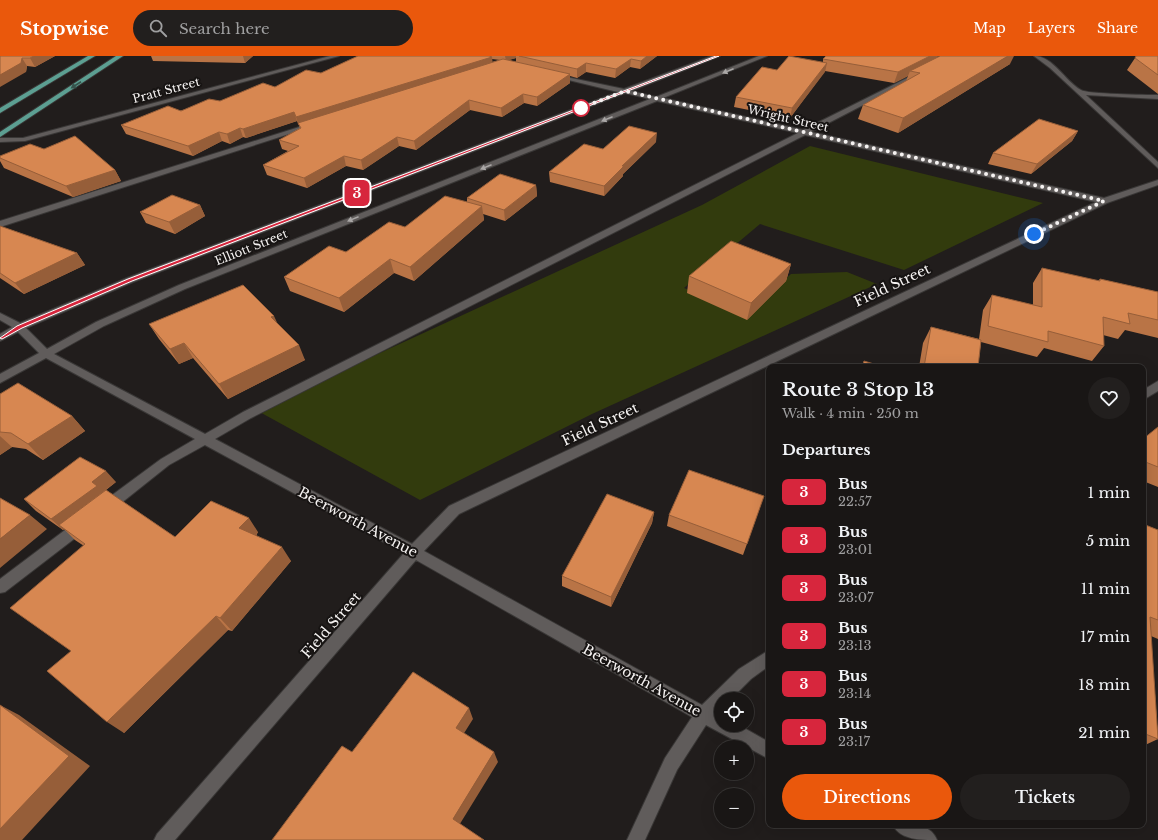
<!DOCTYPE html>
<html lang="en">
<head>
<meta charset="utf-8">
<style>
  :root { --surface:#191615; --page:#221f1e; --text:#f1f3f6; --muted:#9f9fa0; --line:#373534; --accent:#ea580c }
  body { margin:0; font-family:"Libre Baskerville",serif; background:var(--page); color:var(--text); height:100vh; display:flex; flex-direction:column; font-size:15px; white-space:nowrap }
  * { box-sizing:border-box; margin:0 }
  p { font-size:13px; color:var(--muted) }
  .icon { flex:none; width:22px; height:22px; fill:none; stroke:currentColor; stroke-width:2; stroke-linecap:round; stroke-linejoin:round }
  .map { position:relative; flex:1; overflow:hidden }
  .details { position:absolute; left:766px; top:308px; width:380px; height:464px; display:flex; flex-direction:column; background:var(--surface); border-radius:8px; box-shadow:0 4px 16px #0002,0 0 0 1px var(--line) }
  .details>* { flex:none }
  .badge { padding:0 8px; border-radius:6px; font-size:14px; line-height:26px }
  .controls { position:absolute; left:714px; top:636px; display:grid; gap:8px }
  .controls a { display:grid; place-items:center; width:40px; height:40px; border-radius:50%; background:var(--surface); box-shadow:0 4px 16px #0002,0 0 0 1px var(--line); font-size:20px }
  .you { position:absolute; width:20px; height:20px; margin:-10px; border:3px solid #fff; border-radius:50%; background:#1a73e8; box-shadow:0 0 0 6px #1a73e833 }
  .map>.badge { position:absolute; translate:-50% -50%; box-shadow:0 0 0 2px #fff }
  h2 { padding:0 16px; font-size:15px; line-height:36px }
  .round { display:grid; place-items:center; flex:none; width:42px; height:42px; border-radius:21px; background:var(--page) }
  .summary { display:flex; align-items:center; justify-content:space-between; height:68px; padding:0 16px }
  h1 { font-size:19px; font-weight:600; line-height:30px }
  .action { display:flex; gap:8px; margin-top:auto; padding:8px 16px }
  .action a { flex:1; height:46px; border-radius:24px; background:var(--accent); color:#fff; font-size:16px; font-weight:600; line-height:46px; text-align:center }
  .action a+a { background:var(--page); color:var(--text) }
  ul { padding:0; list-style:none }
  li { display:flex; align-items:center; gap:12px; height:48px; padding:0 16px }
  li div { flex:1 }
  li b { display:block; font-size:15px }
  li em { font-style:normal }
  li .badge { min-width:44px; font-weight:700; text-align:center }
  header { display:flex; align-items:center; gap:24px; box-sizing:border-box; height:56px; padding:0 20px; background:var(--accent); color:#fff }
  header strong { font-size:19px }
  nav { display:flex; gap:22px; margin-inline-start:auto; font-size:14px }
  .search { width:280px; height:36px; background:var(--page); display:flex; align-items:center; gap:10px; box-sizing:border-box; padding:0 14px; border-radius:22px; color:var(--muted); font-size:15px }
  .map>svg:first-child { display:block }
</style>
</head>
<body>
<header>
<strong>Stopwise</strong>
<div class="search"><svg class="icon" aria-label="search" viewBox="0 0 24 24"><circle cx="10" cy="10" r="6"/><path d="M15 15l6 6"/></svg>Search here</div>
<nav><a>Map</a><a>Layers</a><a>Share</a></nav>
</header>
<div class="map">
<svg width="1158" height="784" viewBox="0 0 1158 784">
  <rect width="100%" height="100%" fill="#211d1c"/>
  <!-- green -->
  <path fill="#323b0d" d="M 810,90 L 1043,147 L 904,214 L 760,168 L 684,232 L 748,256 L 791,218 L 847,216 L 877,228 L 592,358 L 420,444 L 256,354 L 702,149 Z"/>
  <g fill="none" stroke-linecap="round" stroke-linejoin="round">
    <defs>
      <path id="minor" d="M 330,0 L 339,0 L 25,85 L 0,86 L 0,82 L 23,82 Z
        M 712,0 L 720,0 L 631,35 L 656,41 L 759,0 L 767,0 L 663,42 L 803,74 L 921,15 L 924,17 L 923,18 L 811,76 L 1104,142 L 1158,124 L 1158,129 L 1107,147 L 459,458 L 424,495 L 702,649 L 739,613 L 769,594 L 769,610 L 751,623 L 731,643 L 721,643 L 721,653 L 717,657 L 721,659 L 721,669 L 739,669 L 769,686 L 769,703 L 706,669 L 677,714 L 645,784 L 627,784 L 665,702 L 692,661 L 416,504 L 175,784 L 154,784 L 157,778 L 404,497 L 205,389 L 169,409 L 110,456 L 105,457 L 100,456 L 99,452 L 100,448 L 161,403 L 195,383 L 46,302 L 0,327 L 0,318 L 39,297 L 18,276 L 0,285 L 0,278 L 12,271 L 0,264 L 0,257 L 20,267 L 127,222 L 618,36 L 552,20 L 552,18 L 624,33 ZM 625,37 L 650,43 L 179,229 L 96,266 L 47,293 L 26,272 L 133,226 ZM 657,45 L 798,77 L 243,356 L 205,378 L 54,298 L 104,270 L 185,233 ZM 805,79 L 1096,146 L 449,450 L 412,488 L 215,383 L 251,362 Z
        M 1034,0 C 1053,0 1065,25 1081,34 C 1086,38 1147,39 1158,39 L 1158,43 L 1086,39 L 1158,106 L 1158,112 L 1050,12 Z
        M 312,67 L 315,69 L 314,70 L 0,171 L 0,165 Z
        M 1158,325 L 1158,335 L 1143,344 L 1143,334 Z
        M 82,463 L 87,465 L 89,469 L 87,473 L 5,536 L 0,537 L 0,523 L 77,465 Z
        M 893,769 C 909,769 930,766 937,784 C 921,784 900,784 893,769 Z"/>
      <path id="major" d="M 88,0 L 95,0 L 0,57 L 0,52 Z
        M 116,0 L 123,0 L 0,81 L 0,76 Z"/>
    </defs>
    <!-- minor casing -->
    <use href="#minor" stroke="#393736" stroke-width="2"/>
    <!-- major casing -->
    <use href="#major" stroke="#393736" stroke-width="2"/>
    <!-- minor -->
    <use href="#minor" fill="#605c5b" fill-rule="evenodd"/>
    <!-- major -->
    <use href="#major" fill="#5c9f92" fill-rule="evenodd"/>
  </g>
  <!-- wall -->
  <path fill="#b97446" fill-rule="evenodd" d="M 0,0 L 55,0 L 35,11 L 27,10 L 26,16 Z
    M 151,0 L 253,0 L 245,7 L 153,5 Z
    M 358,0 L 657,0 L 640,13 L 630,11 L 615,22 L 586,16 L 577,22 L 570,20 L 570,27 L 537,50 L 524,47 L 502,61 L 470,54 L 416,94 L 399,90 L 363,114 L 346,110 L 307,132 L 267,119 L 263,109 L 288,95 L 282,93 L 279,84 L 300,72 L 297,65 L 246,82 L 243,81 L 230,88 L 222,85 L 193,100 L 126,78 L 121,69 L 220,45 L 275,31 L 321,17 ZM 516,2 L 516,6 L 508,4 ZM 492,3 L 500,4 L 492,6 Z
    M 1158,0 L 1158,38 L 1127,14 L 1135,2 Z
    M 937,1 L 1010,8 L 898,77 L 858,63 L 863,49 L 906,25 L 908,20 L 894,27 L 825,15 L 790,62 L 734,51 L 736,41 L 777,14 L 823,6 L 823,3 Z
    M 1078,75 L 1072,85 L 1031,118 L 988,108 L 993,97 Z
    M 656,86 L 623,118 L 623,120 L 604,140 L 550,126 L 549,116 Z
    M 0,100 L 115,114 L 121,125 L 73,141 L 4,112 L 0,105 Z
    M 536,129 L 537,140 L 505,165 L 483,158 L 484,164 L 414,225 L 394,217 L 344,256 L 290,235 L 284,221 L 467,146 L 467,142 Z
    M 200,149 L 205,160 L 175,178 L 146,167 L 140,156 Z
    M 0,170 L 77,197 L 85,209 L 24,238 L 0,222 Z
    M 791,208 L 786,225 L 747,264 L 687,237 L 689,220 Z
    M 1042,212 L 1098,225 L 1100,223 L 1158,236 L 1158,282 L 1125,274 L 1118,283 L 1103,279 L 1104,290 L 1092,305 L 1044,292 L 1037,301 L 981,286 L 978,311 L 919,311 L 923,287 L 931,271 L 979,283 L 983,254 L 992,239 L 1033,249 L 1033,227 Z
    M 149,268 L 278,268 L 305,304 L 228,343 L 193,302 L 179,308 L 159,283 Z
    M 0,338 L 72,360 L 85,375 L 43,404 L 26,393 L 12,391 L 0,399 Z
    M 1158,371 L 1158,431 L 1143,425 L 1143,383 Z
    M 116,426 L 106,434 L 175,481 L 258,476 L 256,480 L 291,505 L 232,575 L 228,574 L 124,677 L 71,595 L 84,490 L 75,484 L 64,473 L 63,474 L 36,455 L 24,443 Z
    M 764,440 L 743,499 L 667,470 L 669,459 Z
    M 654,456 L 652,467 L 611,551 L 562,530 L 562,520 Z
    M 1143,468 L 1158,474 L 1158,583 L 1151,580 L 1158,683 L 1143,690 Z
    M 1057,769 L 1067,769 L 1061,771 Z"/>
  <!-- shaded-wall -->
  <path fill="#965e39" d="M 34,0 L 55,0 L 35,11 L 30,2 Z
    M 243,0 L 253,0 L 245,7 Z
    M 505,0 L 516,0 L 516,2 L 506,5 Z
    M 647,0 L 657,0 L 640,13 L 641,5 Z
    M 930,0 L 938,0 L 936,6 L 910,15 L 908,20 L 894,27 L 898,16 Z
    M 1008,0 L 1014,0 L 1010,8 L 898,77 L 903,62 Z
    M 492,1 L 493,9 L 298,67 L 299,70 L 296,61 Z
    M 22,2 L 27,10 L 26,16 L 0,31 L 0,19 Z
    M 631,3 L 630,11 L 615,22 L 616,13 Z
    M 586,7 L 586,16 L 577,22 L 577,13 Z
    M 827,7 L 825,16 L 790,62 L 792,52 Z
    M 570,18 L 570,27 L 537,50 L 537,41 Z
    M 523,38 L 524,47 L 502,61 L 501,52 Z
    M 469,44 L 470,54 L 416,94 L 414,85 Z
    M 294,56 L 297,65 L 246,82 L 243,73 Z
    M 240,72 L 243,81 L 230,88 L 227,78 Z
    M 1078,75 L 1072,85 L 1031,118 L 1037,108 Z
    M 219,76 L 222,85 L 193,100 L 188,90 Z
    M 657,77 L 656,86 L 623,118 L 623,120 L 604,140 L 604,130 L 622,110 Z
    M 397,81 L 399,90 L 363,114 L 361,104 Z
    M 344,100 L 346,110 L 307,132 L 304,122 Z
    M 115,114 L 121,125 L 73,141 L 66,130 Z
    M 536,129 L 537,140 L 505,165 L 504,154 Z
    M 200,149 L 205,160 L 175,178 L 169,166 Z
    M 482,150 L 484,164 L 414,225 L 410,211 Z
    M 77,197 L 85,209 L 24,238 L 15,227 Z
    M 390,203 L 394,217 L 344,256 L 339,242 Z
    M 791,208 L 786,225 L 747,264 L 751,247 Z
    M 274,260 L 281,275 L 271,261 Z
    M 184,287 L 193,302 L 179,308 L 170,293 Z
    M 299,289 L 305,304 L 228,343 L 219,328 Z
    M 72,360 L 85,375 L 43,404 L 28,388 Z
    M 0,380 L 12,391 L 0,399 Z
    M 106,415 L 116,426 L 59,469 L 64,473 L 63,474 L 51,463 L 92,426 Z
    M 654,456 L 652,467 L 611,551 L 611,541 Z
    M 30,459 L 47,473 L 0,512 L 0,483 Z
    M 249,462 L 258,476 L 249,487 L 239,472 Z
    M 282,491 L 291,505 L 232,575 L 220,562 Z
    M 216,560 L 228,574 L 124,677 L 107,666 Z
    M 0,649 L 19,659 L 90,710 L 22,784 L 0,784 Z
    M 469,652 L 473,663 L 461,682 L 456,672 Z
    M 494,696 L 498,706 L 458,771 L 453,763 Z"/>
  <!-- building -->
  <path fill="#d78751" stroke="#965e39" d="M 0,0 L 34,0 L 30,2 L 22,2 L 21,7 L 0,19 Z
    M 358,0 L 489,0 L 492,1 L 296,61 L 294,56 L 243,73 L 240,72 L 227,78 L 219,76 L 188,90 L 121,69 L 168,50 L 181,55 L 209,43 L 220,45 L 263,27 L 275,31 L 306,14 L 321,17 Z
    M 519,0 L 647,0 L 641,5 L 631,3 L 616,13 L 586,7 L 577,13 Z
    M 789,0 L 827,7 L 792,52 L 736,41 L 762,11 L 777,14 Z
    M 826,0 L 930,0 L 898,16 L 823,3 Z
    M 940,0 L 1008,0 L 903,62 L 863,49 L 920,17 L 910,15 Z
    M 1136,0 L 1158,0 L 1158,19 L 1135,2 Z
    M 503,3 L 570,18 L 537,41 L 523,38 L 501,52 L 469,44 L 414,85 L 397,81 L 361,104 L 344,100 L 304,122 L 263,109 L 299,90 L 279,84 L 301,72 L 298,67 Z
    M 1039,63 L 1078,75 L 1037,108 L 993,97 Z
    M 629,70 L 657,77 L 622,110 L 624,110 L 604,130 L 549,116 L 584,88 L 603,93 Z
    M 75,80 L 115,114 L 66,130 L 0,102 L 0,100 L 30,88 L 44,93 Z
    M 500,118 L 536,129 L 504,154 L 467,142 Z
    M 172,139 L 200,149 L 169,166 L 140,156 Z
    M 445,140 L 482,150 L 410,211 L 390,203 L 339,242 L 284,221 L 329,190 L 346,196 L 389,166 L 405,171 Z
    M 0,170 L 77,197 L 15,227 L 0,217 Z
    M 731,185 L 791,208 L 751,247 L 689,220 Z
    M 1042,212 L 1100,225 L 1100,223 L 1158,236 L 1158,264 L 1128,257 L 1130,268 L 1103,261 L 1104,290 L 1048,275 L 1048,286 L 988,270 L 992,239 L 1042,251 Z
    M 243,229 L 274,260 L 271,261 L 299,289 L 219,328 L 184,287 L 170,293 L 149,268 Z
    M 931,271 L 981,284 L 978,311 L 924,311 Z
    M 864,305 L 884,311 L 862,311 Z
    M 18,327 L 72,360 L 28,388 L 11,377 L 0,376 L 0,338 Z
    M 1158,371 L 1158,411 L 1143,405 L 1143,383 Z
    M 80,401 L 106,415 L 92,426 L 97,430 L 51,463 L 24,443 Z
    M 689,414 L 764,440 L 747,488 L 669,459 Z
    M 106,434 L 175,481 L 211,445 L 249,462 L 239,472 L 282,491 L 220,562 L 216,560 L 107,666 L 47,615 L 71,595 L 10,552 L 85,488 L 59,469 Z
    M 607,438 L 654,456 L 611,541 L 562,520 Z
    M 0,442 L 30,459 L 0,483 Z
    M 1143,468 L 1158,474 L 1158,564 L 1150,561 L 1158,683 L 1143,677 Z
    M 413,616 L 469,652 L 456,672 L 494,696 L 453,763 L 484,784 L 272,784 L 342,690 L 352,696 Z
    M 0,649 L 69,700 L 0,773 Z"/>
  <!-- one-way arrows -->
  <defs><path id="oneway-solid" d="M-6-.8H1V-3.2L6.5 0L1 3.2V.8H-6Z"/></defs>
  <g fill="#aaa7a6">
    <use href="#oneway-solid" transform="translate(728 15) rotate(158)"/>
    <use href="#oneway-solid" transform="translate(607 63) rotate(158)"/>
    <use href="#oneway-solid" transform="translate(486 111) rotate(158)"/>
    <use href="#oneway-solid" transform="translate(353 163) rotate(158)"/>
  </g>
  <use fill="#36534c" href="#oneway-solid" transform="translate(76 29) rotate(147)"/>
  <!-- line -->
  <path fill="#d7263d" stroke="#fff" d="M 716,0 L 719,0 L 132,225 L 22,272 L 2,283 L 0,282 L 17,270 L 128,223 Z"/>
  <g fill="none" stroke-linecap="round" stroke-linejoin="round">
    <!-- walk -->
    <path stroke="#f5f2f1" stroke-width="4" stroke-dasharray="0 7.2" d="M 581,52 L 625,35 L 1104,145 L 1034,178"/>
  </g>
  <!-- markers -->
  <circle fill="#fff" stroke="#d7263d" stroke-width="2" cx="581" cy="52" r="8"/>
  <g text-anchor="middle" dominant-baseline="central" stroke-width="4" stroke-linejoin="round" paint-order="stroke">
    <!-- far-street labels -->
    <g font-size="12" fill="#f5f2f1" stroke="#171413">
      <text transform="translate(166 34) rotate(-15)">Pratt Street</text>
      <text transform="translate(788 62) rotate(13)">Wright Street</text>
      <text transform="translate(251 191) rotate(-22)">Elliott Street</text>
    </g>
    <!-- street labels -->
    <g font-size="14" fill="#f5f2f1" stroke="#171413">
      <text transform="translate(892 229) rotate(-25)">Field Street</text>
      <text transform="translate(600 368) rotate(-25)">Field Street</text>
      <text transform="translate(358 466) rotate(28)">Beerworth Avenue</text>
      <text transform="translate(331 569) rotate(-49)">Field Street</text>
      <text transform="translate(642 624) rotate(29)">Beerworth Avenue</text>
    </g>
  </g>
</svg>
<div class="controls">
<a><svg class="icon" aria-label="locate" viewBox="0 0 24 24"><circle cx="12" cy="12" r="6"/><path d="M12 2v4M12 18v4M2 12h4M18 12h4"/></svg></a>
<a>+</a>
<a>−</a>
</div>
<div class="you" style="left:1034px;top:178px"></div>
<b class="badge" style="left:357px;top:137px;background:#d7263d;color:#fff">3</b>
<section class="details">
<div class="summary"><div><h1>Route 3 Stop 13</h1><p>Walk · 4 min · 250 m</p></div><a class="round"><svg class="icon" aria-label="heart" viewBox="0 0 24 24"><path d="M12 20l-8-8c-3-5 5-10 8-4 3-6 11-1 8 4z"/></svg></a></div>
<h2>Departures</h2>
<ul>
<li><span class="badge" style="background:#d7263d;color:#fff">3</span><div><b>Bus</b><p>22:57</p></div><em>1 min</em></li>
<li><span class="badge" style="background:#d7263d;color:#fff">3</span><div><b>Bus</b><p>23:01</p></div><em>5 min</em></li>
<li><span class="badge" style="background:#d7263d;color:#fff">3</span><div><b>Bus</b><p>23:07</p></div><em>11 min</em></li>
<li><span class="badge" style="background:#d7263d;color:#fff">3</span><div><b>Bus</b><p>23:13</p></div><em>17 min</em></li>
<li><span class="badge" style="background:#d7263d;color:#fff">3</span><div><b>Bus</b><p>23:14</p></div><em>18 min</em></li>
<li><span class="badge" style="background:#d7263d;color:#fff">3</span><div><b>Bus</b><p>23:17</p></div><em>21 min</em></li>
</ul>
<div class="action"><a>Directions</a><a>Tickets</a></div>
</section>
</div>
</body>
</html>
